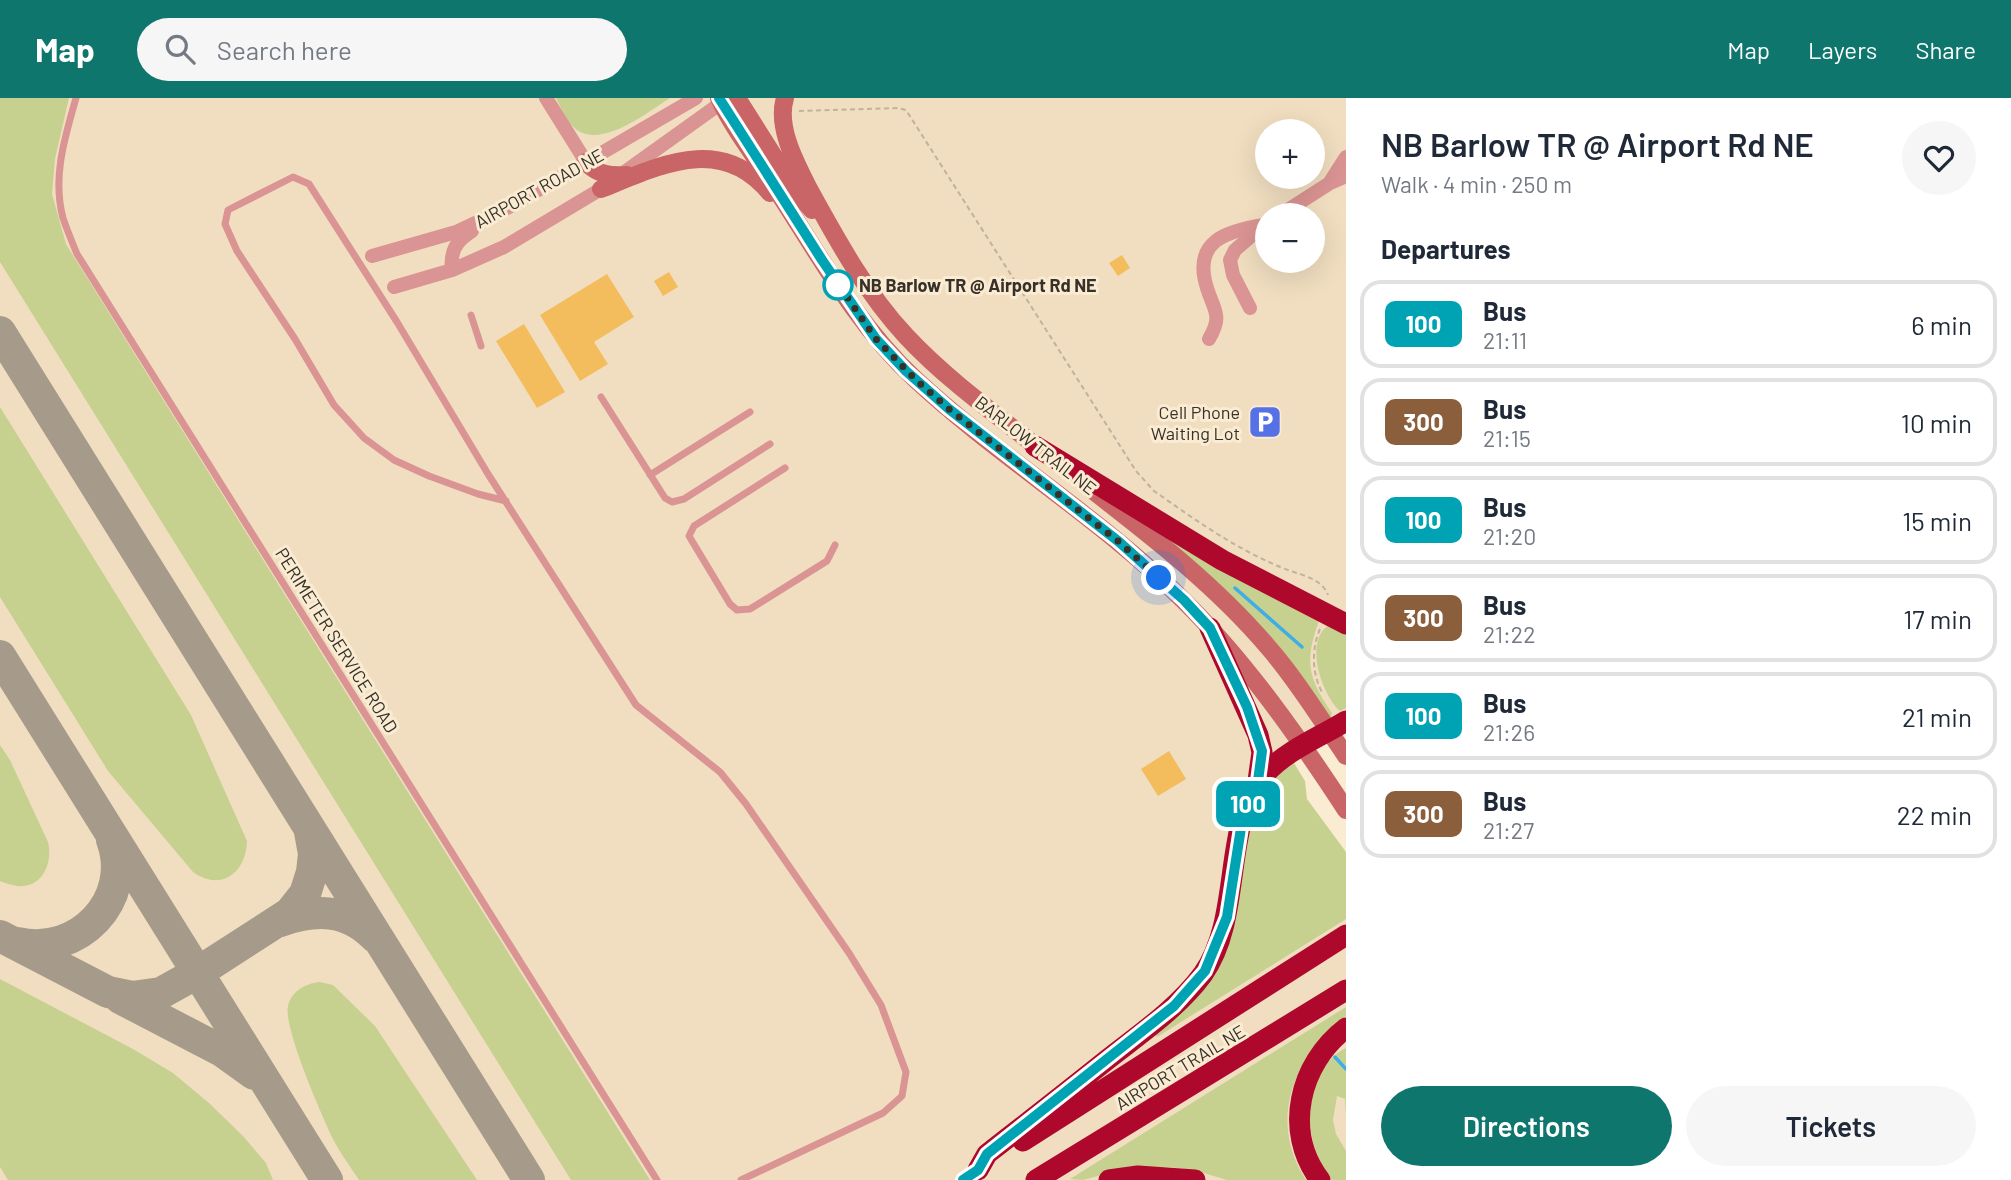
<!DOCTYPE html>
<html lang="en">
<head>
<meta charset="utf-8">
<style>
  :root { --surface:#fff; --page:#f6f6f7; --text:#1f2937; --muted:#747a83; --line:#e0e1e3; --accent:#0f766e }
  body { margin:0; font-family:Barlow,sans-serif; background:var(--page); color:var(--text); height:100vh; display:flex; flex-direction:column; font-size:26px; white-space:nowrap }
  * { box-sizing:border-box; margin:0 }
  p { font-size:23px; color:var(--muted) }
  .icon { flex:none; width:38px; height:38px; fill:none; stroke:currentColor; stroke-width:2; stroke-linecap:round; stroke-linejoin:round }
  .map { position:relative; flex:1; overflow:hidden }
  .details { display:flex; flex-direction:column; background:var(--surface); width:665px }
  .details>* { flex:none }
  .badge { padding:0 14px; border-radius:10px; font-size:24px; line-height:46px }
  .controls { position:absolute; left:1255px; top:21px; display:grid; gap:14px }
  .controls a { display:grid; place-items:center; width:70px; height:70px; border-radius:50%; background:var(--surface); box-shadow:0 7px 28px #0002; font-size:35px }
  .you { position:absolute; width:35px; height:35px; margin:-18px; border:5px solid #fff; border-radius:50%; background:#1a73e8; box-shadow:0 0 0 10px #1a73e833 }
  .map>.badge { position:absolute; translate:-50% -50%; box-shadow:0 0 0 4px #fff }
  h2 { padding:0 35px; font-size:26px; line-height:63px }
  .round { display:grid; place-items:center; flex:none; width:74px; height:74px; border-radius:37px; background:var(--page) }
  .head { display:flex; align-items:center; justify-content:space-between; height:119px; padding:0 35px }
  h1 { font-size:33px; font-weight:600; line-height:52px }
  .primary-button { display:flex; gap:14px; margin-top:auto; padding:14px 35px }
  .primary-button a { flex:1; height:80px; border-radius:42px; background:var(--accent); color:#fff; font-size:28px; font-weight:600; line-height:80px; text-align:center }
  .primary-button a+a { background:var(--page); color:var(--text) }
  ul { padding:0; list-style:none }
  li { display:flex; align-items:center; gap:21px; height:88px; margin:0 14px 10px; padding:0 21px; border:4px solid var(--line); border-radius:21px }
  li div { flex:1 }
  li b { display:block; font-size:26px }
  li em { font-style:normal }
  li .badge { min-width:77px; font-weight:700; text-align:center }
  header { display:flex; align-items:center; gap:42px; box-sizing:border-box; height:98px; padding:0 35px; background:var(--accent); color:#fff }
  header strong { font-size:33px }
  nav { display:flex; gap:38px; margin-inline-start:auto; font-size:24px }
  .search { width:490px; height:63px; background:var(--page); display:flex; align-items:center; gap:18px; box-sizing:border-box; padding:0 24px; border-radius:38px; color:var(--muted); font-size:26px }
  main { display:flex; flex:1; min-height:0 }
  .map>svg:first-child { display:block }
</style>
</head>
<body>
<header>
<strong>Map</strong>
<div class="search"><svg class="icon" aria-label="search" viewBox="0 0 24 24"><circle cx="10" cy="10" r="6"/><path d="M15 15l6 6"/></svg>Search here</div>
<nav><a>Map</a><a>Layers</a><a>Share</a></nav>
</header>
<main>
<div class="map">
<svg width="1346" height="1082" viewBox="0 0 1346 1082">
  <rect width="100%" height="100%" fill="#faebd3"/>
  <!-- built -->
  <path fill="#f1dec0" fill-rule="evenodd" d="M 0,0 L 1346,0 L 1346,630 L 1279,672 L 1346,780 L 1346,1082 L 0,1082 ZM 1267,33 L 1312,33 L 1312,79 L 1267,79 ZM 1267,117 L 1312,117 L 1312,163 L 1267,163 Z"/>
  <!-- green -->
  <path fill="#c6d190" d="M 0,0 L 69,0 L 55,61 L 52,96 L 66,146 L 650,1082 L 571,1082 L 0,164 Z
    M 556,0 L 670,0 C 648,14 603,50 577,32 C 567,25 561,10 556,0 Z
    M 0,309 L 191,617 L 247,743 C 246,775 221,794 193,774 L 108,673 L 0,499 Z
    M 1147,424 L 1319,523 C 1304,564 1308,580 1332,615 L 1331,619 L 1329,620 Z
    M 1329,527 L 1346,535 L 1346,610 L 1340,613 C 1322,597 1303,543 1329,527 Z
    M 0,647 L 10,662 L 48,744 C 53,764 43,791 17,788 C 11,787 5,785 0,783 Z
    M 1294,665 L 1305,683 L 1307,701 L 1346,754 L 1346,821 L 1157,939 L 1154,935 L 1206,884 L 1246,733 L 1267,685 Z
    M 0,881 L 133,951 L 173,975 L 209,1005 L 243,1038 L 266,1065 L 273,1082 L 8,1082 L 0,1069 Z
    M 320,884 L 333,887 L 375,928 L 477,1082 L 359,1082 C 350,1068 340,1055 333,1041 C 322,1018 283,929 288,908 C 291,893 307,885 320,884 Z
    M 1346,909 L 1346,918 C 1294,959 1267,1022 1306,1082 L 1227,1082 L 1194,1072 L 1169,1069 L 1117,1073 L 1083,1082 L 1070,1081 Z
    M 1346,950 L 1346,1018 L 1345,1001 L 1337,998 L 1333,1022 L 1336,1036 L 1346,1053 L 1346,1082 L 1332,1082 C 1301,1045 1299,974 1346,950 Z"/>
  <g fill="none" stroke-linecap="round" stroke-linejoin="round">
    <!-- stream -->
    <path stroke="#3faee7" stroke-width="3.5" d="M 1235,490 L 1302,549
      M 1335,959 L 1346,971"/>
    <!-- taxiway -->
    <path stroke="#a69b8a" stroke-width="32" d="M 0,234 L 529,1082
      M 0,558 L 327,1082
      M 280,823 C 315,811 347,810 375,839
      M 0,838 L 108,894 L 132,899 L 161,895 L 197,875 L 290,815 L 305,796 L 312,774 L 314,756 L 310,734
      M 18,845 C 78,859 134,802 112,742
      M 120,900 L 222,953 L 254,976"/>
  </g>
  <!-- building -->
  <path fill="#f3bd5e" d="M 1122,157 L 1130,170 L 1118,178 L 1109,165 Z
    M 669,174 L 678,189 L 663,198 L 654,183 Z
    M 607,176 L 634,219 L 594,244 L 608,266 L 580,283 L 540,217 Z
    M 524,226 L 565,294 L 537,310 L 496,243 Z
    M 1169,653 L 1186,681 L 1158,698 L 1141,671 Z"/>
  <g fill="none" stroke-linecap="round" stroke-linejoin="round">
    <!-- path -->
    <path stroke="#bfb29f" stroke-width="2" stroke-dasharray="5 3.5" stroke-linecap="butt" d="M 799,13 L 898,10 L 906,12 L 1136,373 L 1154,393 C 1194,421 1233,449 1278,468 C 1294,476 1321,478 1328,497
      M 1320,531 C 1311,552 1312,577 1323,596"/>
    <!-- lane -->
    <path stroke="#da9493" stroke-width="7" d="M 76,0 C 65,39 52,79 63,120 C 67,132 72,144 77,156 L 657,1082
      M 471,217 L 481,248
      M 601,299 L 665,400 L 672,404 L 684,401 L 770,346
      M 785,370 L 694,428 L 689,438 L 730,506 L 737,512 L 750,511 L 827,463 L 835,447
      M 650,377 L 750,314
      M 506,403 L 478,396 L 429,378 L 394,362 L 364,340 L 334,307 L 295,241 L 237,153 L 225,126 L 228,112 L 293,79 L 309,86 L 397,224 L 488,376 L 636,607 L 720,674 L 746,706 L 849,855 L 881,907 L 906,974 L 902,998 L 883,1015 L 741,1082"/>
    <!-- street -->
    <path stroke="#da9493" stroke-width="14" d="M 546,0 L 586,64
      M 1330,84 L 1346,59
      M 1280,117 L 1330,85 L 1346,78
      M 372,158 L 456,134 L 509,109 L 696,0
      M 452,172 C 450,153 456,143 472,133
      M 394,189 L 452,172 L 504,149 L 601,91 L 721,5
      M 1250,210 L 1233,177 L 1230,162 L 1235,152 L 1263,128
      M 1209,241 C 1223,217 1214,213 1207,190 C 1192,143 1226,133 1264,127"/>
    <!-- secondary -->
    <path stroke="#ca6567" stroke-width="18" d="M 719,0 C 734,33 759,63 778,94 C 820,159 858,228 915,281 C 1000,360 1102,421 1184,503 C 1246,564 1299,640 1346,712
      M 737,0 L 794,90 L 812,112
      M 785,0 C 776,29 796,65 809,91 C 837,142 866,195 906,238 C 947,282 998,318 1045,355
      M 586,64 C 597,77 611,78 627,77
      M 601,91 C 659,68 721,35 770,95
      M 1092,392 C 1154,440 1217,489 1268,549 C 1297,582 1321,622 1346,658"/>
    <!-- highway -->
    <path stroke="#ae082c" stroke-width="21" d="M 1035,348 L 1222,462 L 1346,526
      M 1210,530 L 1258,637 L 1262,654 L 1258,683
      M 1023,1043 L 1346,837
      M 978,1072 L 987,1056 C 1027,1025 1068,993 1108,961 C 1141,935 1178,910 1203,876 C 1244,818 1221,722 1266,675 C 1287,652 1320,639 1346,623
      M 1036,1082 L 1346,892
      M 1109,1082 L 1138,1078 L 1195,1082
      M 1320,1082 C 1283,1033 1299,966 1346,930"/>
  </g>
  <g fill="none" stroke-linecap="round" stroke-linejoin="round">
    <defs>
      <path id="line" d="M 719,0 L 822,162 L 876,241 L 906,273 L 949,311 L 1118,443 L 1184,502 L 1210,530 L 1247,609 L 1262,653 L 1258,683 L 1251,696 L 1241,730 L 1227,819 L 1205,873 L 1174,908 L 987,1056 L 978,1072 L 963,1082"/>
    </defs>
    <!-- line casing -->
    <use href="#line" stroke="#fff" stroke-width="16"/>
    <!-- line -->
    <use href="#line" stroke="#00a3b4" stroke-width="10"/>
    <!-- walk -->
    <path stroke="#373128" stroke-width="7" stroke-dasharray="0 12.6" d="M 838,187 L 836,183 L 876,241 L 916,282 L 949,311 L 1118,443 L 1159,480"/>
  </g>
  <!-- icons -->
  <defs>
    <symbol id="parking-square" viewBox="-11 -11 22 22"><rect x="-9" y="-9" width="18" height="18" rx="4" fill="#5670e6" stroke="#faebd3"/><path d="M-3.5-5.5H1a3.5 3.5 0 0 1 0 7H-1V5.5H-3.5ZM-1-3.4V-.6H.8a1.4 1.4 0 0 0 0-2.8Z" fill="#fff"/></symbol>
  </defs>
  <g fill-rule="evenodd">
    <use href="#parking-square" x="1246" y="305" width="38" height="38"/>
  </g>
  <!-- markers -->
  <circle fill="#fff" stroke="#00a3b4" stroke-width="3.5" cx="838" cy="187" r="14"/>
  <g text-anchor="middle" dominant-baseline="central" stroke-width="6" stroke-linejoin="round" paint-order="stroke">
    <!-- street labels -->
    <g font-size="18" fill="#373128" stroke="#faebd3">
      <text transform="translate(539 90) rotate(-29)">AIRPORT ROAD NE</text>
      <text transform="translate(1036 347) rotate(38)">BARLOW TRAIL NE</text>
      <text transform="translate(337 542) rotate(58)">PERIMETER SERVICE ROAD</text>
      <text transform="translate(1180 969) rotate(-31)">AIRPORT TRAIL NE</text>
    </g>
    <!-- stop labels -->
    <g font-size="18" font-weight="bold" fill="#373128" stroke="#faebd3" text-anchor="start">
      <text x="859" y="187">NB Barlow TR @ Airport Rd NE</text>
    </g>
    <!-- poi labels -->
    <g font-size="18" fill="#373128" stroke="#faebd3" text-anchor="end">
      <text x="1240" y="314">Cell Phone<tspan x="1240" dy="21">Waiting Lot</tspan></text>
    </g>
  </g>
</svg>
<div class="controls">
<a>+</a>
<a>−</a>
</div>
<div class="you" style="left:1159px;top:480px"></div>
<b class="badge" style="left:1248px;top:706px;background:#00a3b4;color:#fff">100</b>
</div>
<section class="details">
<div class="head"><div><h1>NB Barlow TR @ Airport Rd NE</h1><p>Walk · 4 min · 250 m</p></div><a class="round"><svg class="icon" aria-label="heart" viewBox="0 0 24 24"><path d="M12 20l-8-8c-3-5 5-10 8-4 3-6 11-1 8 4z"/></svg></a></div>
<h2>Departures</h2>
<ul>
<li><span class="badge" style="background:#00a3b4;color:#fff">100</span><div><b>Bus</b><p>21:11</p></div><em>6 min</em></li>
<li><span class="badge" style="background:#8b5e3c;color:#fff">300</span><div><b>Bus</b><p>21:15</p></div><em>10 min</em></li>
<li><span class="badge" style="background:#00a3b4;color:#fff">100</span><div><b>Bus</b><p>21:20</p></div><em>15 min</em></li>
<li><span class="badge" style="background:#8b5e3c;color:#fff">300</span><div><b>Bus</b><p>21:22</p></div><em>17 min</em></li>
<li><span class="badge" style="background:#00a3b4;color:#fff">100</span><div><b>Bus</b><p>21:26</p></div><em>21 min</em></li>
<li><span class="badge" style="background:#8b5e3c;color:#fff">300</span><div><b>Bus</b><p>21:27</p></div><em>22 min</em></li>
</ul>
<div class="primary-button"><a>Directions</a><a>Tickets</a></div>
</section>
</main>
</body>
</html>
